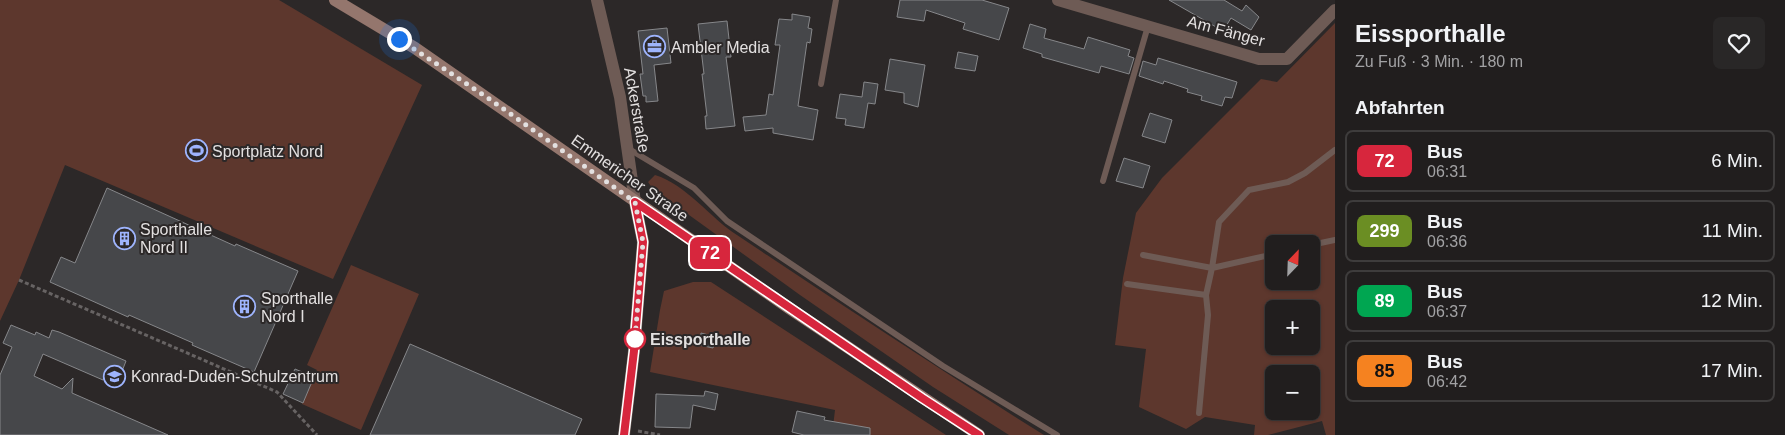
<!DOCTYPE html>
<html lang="de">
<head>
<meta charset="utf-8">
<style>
  :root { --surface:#211e1e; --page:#292727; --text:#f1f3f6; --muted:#a2a2a4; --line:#3e3c3c }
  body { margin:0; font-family:Helvetica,sans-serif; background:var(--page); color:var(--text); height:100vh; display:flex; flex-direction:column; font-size:19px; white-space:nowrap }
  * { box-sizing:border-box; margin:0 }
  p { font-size:16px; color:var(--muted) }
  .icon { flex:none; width:28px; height:28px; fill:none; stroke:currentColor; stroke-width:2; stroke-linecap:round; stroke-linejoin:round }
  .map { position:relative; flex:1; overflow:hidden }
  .panel { display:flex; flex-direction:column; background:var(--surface); width:450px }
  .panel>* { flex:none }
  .badge { padding:0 10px; border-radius:8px; font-size:18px; line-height:32px }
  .needle { width:32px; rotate:23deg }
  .tools { position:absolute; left:1265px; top:235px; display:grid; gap:10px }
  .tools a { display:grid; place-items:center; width:55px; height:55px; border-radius:8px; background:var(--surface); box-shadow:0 1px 4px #0004,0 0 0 1px var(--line); font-size:25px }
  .you { position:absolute; width:25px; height:25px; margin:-12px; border:4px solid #fff; border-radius:50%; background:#1a73e8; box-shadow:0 0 0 8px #1a73e833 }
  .map>.badge { position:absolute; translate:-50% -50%; box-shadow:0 0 0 2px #fff }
  h2 { padding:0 20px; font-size:19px; line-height:45px }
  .round { display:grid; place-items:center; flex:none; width:52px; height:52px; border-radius:8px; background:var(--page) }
  .overview { display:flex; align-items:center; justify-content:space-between; height:85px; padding:0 20px }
  h1 { font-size:24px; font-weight:700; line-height:38px }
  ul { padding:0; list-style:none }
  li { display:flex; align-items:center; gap:15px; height:62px; margin:0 10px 8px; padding:0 10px; border:2px solid var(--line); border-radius:8px }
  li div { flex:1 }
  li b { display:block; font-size:19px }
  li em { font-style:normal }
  li .badge { min-width:55px; font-weight:700; text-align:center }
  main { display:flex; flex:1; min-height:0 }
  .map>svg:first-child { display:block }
</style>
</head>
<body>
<main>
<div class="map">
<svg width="1335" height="435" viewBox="0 0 1335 435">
  <rect width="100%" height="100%" fill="#2c2828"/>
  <!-- green -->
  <path fill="#5d372d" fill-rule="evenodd" d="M 0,0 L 279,0 L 422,85 L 333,279 L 65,165 L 19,280 L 0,321 Z
    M 1335,23 L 1335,435 L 1326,435 L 1322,421 L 1268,435 L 1254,435 L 1255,425 L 1205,417 L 1186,429 L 1139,407 L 1146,349 L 1115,345 L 1123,278 L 1136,213 L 1162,178 L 1261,79 L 1277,82 ZM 1274,244 L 1311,244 L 1311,281 L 1274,281 ZM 1274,309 L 1311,309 L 1311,346 L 1274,346 ZM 1274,374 L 1311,374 L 1311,411 L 1274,411 Z
    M 655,175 C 687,185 709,217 737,235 C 839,303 940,370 1044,435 L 1009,435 L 933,387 L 800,295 L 653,189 L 648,182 Z
    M 351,265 L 419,294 L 361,430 L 302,404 L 317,370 L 307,365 Z
    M 693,282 L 711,282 L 946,435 L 832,435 L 835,410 L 650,372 L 660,310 L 664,291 Z"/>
  <!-- building -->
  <path fill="#46474a" stroke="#86878a" d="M 900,0 L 982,0 L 1009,8 L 999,40 L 963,29 L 965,23 L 926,10 L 924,21 L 897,17 Z
    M 1169,0 L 1224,0 L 1242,11 L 1246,5 L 1259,17 L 1251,30 L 1231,18 L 1223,31 Z
    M 792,14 L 810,17 L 808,28 L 812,29 L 810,43 L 807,42 L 798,106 L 818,110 L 813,140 L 773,133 L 773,128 L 745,131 L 743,117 L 766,115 L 769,94 L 773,95 L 780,45 L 775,45 L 779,19 L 792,20 Z
    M 727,21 L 731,57 L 726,57 L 735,126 L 706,129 L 705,116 L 707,116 L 702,74 L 704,74 L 698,24 Z
    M 1030,24 L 1046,29 L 1044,38 L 1084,49 L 1088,37 L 1130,50 L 1128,56 L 1134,58 L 1129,74 L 1101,66 L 1099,73 L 1042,57 L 1042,54 L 1023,48 Z
    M 667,28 L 671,63 L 654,65 L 658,101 L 646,102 L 646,96 L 643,96 L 640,74 L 643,74 L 638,31 Z
    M 958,52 L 978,56 L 975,71 L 955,68 Z
    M 1158,58 L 1237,82 L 1232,98 L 1225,97 L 1222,106 L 1201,100 L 1202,96 L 1187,92 L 1188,89 L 1164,81 L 1163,84 L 1139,76 L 1143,61 L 1156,65 Z
    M 890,59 L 925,65 L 918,107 L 904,103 L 904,93 L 885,90 Z
    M 864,82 L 878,84 L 875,104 L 868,103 L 864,128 L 845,125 L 846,119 L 836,118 L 840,94 L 862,97 Z
    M 1150,113 L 1172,120 L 1165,143 L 1142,136 Z
    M 1124,158 L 1150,166 L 1143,188 L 1116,181 Z
    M 107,188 L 235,246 L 236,244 L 298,271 L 254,372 L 192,345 L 193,343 L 129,315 L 128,317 L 50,282 L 61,257 L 75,263 Z
    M 11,325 L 35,335 L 36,332 L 49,338 L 52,330 L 59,332 L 126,361 L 119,379 L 106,373 L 103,380 L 43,354 L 34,376 L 62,389 L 73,378 L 72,393 L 168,435 L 0,435 L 0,375 L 12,347 L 3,343 Z
    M 701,333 L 716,337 L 713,348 L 699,345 Z
    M 410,344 L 582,419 L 575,435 L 370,435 Z
    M 295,369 L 314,377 L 303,403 L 283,394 Z
    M 705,391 L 718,394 L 715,410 L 693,405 L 690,428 L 655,427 L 656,394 L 704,396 Z
    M 797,411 L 825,417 L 824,420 L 870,428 L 870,435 L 804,435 L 792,432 Z"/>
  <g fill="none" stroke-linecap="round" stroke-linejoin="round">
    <!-- path -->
    <path stroke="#676363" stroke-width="3" stroke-dasharray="4 2.5" stroke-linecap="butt" d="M 19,280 L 277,392 L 317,435
      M 638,431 L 660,435"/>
    <!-- lane -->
    <path stroke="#6e5b55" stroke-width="6" d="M 821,84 L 836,0
      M 629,149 L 694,188 L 727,221 L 943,366 L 1057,435
      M 1103,181 L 1148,26
      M 1311,245 L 1335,240
      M 1274,254 L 1212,268 L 1219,222 L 1249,190 L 1288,182 L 1305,173 L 1335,150
      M 1143,255 L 1212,268 L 1206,295 L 1208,315 L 1199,413
      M 1127,284 L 1206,295"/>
    <!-- street -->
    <path stroke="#6e5b55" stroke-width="12" d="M 597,0 L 620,97 L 635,202 L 643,242 L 634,351 L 624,435
      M 1058,0 L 1259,59 L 1287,59 L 1335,10"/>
    <!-- secondary -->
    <path stroke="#94766d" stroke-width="12" d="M 335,0 L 415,48 L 789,308 L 979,435"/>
  </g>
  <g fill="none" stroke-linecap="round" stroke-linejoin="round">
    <defs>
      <path id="line" d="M 624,435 L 634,351 L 643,242 L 635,202 L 922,398 L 979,435"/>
    </defs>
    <!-- line casing -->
    <use href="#line" stroke="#fff" stroke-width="11"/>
    <!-- line -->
    <use href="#line" stroke="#d7263d" stroke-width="8"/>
    <!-- walk -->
    <path stroke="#e3e0e0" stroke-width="5" stroke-dasharray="0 9" d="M 399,39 L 488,98 L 635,202 L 643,242 L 635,339"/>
  </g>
  <!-- icons -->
  <defs>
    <symbol id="office-ring" viewBox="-11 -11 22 22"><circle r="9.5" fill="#2c2828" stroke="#9eb4fd" stroke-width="1.5"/><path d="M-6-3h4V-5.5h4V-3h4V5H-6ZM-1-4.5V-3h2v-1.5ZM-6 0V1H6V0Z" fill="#9eb4fd"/></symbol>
    <symbol id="stadium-ring" viewBox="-11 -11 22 22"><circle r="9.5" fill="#2c2828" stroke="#9eb4fd" stroke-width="1.5"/><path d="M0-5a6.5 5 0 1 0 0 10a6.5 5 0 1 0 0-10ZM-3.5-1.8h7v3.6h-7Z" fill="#9eb4fd"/></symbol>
    <symbol id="building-ring" viewBox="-11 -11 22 22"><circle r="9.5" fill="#2c2828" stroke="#9eb4fd" stroke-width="1.5"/><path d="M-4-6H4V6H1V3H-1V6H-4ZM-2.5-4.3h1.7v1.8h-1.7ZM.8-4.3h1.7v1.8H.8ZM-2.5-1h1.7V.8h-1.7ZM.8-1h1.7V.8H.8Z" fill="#9eb4fd"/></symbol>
    <symbol id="school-ring" viewBox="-11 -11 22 22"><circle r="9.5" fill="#2c2828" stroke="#9eb4fd" stroke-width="1.5"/><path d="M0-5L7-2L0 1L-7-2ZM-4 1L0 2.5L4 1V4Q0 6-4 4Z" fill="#9eb4fd"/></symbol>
  </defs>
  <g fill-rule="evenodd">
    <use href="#office-ring" x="642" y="34" width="25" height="25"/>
    <use href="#stadium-ring" x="184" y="138" width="25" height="25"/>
    <use href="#building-ring" x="112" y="226" width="25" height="25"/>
    <use href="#building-ring" x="232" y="294" width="25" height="25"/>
    <use href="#school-ring" x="102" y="364" width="25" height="25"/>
  </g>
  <!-- markers -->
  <circle fill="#fff" stroke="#d7263d" stroke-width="2.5" cx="635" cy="339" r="10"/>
  <g text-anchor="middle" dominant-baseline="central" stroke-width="4" stroke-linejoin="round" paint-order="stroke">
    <!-- street labels -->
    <g font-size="16" fill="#e3e0e0" stroke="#2c2828">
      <text transform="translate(1226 31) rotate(15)">Am Fänger</text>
      <text transform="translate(637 110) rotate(80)">Ackerstraße</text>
      <text transform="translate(630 178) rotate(35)">Emmericher Straße</text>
    </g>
    <!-- poi labels -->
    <g font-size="16" fill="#e3e0e0" stroke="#2c2828" text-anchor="start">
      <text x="671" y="47">Ambler Media</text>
      <text x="212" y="151">Sportplatz Nord</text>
      <text x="140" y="229">Sporthalle<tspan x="140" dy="18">Nord II</tspan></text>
      <text x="261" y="298">Sporthalle<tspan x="261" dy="18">Nord I</tspan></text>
      <text x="131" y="376">Konrad-Duden-Schulzentrum</text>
    </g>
    <!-- stop labels -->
    <g font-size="16" font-weight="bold" fill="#e3e0e0" stroke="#2c2828" text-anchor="start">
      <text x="650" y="339">Eissporthalle</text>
    </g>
  </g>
</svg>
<div class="tools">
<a><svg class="needle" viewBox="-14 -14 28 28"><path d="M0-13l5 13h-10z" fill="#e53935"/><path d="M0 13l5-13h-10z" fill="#a2a2a4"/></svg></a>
<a>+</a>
<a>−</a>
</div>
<div class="you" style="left:399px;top:39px"></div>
<b class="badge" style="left:710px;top:253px;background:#d7263d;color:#fff">72</b>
</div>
<section class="panel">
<div class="overview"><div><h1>Eissporthalle</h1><p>Zu Fuß · 3 Min. · 180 m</p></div><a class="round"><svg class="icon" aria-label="heart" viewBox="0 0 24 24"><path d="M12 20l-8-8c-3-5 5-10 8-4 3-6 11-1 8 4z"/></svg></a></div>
<h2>Abfahrten</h2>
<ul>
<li><span class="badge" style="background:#d7263d;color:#fff">72</span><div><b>Bus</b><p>06:31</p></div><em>6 Min.</em></li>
<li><span class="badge" style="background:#6b8e23;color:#fff">299</span><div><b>Bus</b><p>06:36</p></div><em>11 Min.</em></li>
<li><span class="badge" style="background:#00a651;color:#fff">89</span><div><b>Bus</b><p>06:37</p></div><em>12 Min.</em></li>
<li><span class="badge" style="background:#f58220;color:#111">85</span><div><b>Bus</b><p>06:42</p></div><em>17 Min.</em></li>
</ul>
</section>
</main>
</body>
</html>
